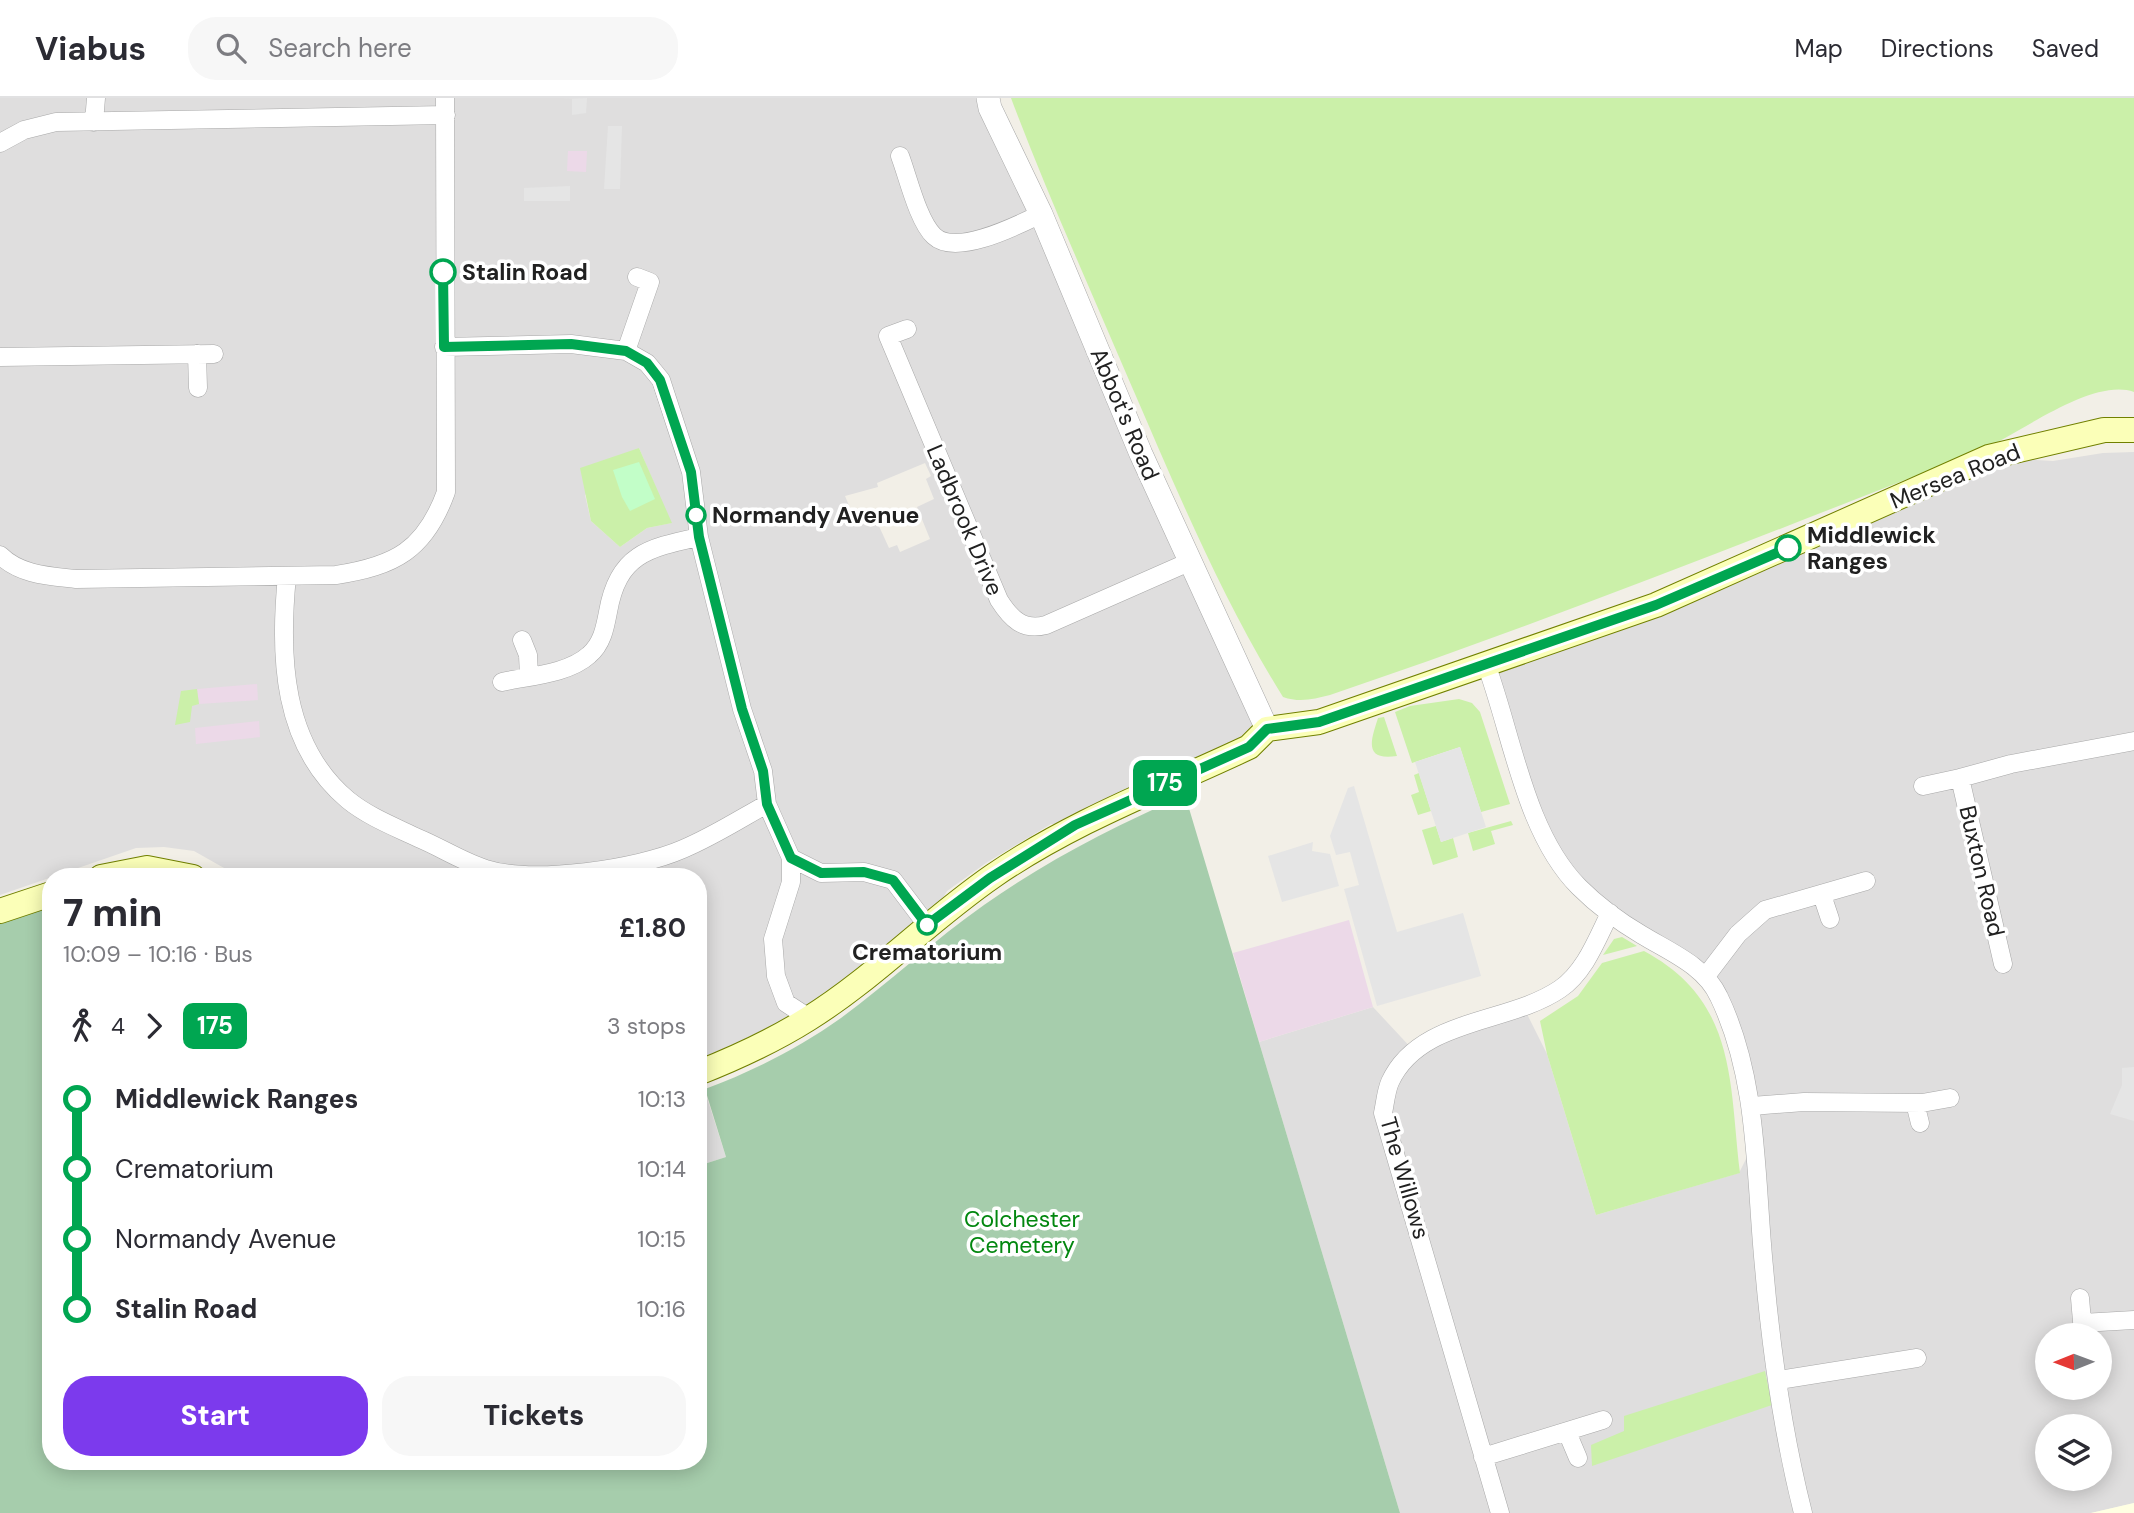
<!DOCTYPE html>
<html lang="en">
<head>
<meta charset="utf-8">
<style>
  :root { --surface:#fff; --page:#f7f7f7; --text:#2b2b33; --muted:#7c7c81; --line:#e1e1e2; --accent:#7c3aed }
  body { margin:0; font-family:"DM Sans",sans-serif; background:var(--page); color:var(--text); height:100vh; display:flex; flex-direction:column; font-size:26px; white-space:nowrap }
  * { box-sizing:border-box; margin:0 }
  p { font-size:23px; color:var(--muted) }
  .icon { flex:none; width:38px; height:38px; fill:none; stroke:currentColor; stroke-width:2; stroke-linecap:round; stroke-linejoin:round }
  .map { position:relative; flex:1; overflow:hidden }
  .side { position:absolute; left:42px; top:770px; width:665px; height:602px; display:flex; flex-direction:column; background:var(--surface); border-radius:28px; box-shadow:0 4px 18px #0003 }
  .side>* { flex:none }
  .badge { padding:0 14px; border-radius:10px; font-size:24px; line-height:46px }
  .needle { width:46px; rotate:269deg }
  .fabs { position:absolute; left:2035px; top:1225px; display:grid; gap:14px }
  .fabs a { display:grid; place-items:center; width:77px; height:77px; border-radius:50%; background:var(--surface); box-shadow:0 4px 18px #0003; font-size:35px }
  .map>.badge { position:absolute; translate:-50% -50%; box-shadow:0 0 0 4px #fff }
  .legs { display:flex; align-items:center; gap:10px; height:77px; padding:0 21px; font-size:23px }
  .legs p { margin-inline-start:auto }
  .head { display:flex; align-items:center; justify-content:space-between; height:119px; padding:0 21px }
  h1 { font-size:38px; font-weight:800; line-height:52px }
  .cta { display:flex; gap:14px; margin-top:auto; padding:14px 21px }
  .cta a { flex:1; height:80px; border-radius:28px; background:var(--accent); color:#fff; font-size:28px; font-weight:800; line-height:80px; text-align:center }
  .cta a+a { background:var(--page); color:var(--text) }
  ul { padding:0 21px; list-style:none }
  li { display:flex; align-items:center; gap:24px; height:70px; font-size:26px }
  li i { display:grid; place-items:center; width:10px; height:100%; margin:0 9px; background:currentColor }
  li i::after { content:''; width:18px; height:18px; margin:-9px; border:5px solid; border-radius:50%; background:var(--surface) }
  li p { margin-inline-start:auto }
  li:first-child i { background:linear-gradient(#0000 50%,currentColor 0) }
  li:last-child i { background:linear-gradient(currentColor 50%,#0000 0) }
  header { display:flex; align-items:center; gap:42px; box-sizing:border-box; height:98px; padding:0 35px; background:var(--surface); border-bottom:2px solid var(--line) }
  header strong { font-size:33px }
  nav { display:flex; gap:38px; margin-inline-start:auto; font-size:24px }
  .search { width:490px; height:63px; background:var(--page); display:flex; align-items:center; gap:18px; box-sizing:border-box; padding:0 24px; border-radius:28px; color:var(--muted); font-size:26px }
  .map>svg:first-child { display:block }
</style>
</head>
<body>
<header>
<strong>Viabus</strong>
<div class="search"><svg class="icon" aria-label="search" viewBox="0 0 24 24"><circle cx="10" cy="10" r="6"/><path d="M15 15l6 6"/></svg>Search here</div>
<nav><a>Map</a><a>Directions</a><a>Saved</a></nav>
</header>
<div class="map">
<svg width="2134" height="1415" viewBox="0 0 2134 1415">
  <rect width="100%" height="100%" fill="#f2efe7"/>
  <!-- residential -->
  <path fill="#dfdede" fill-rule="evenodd" d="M 0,0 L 988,0 L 1267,631 L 1075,727 L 1051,726 L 986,765 L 947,793 L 927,827 L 884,864 L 699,975 L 726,1059 L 698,1068 L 698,779 L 240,779 L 194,753 L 164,749 L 136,750 L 0,797 ZM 639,350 L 671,425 L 647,430 L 620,449 L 591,423 L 585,397 ZM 925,365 L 931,378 L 926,381 L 934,401 L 917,409 L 930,441 L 900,454 L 897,447 L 889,450 L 878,426 L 870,429 L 867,420 L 856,424 L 845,398 L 878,389 L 877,385 Z
    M 2134,354 L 2134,1405 L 2091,1415 L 1400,1415 L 1259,944 L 1373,909 L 1414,953 L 1523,908 L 1547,956 L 1596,1117 L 1739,1075 L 1753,1047 L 1719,897 L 1642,837 L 1551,752 L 1486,566 L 1989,359 L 2053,363 L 2103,355 ZM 2048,1237 L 2100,1237 L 2100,1290 L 2048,1290 ZM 2048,1328 L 2100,1328 L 2100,1381 L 2048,1381 Z"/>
  <!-- industrial -->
  <path fill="#ecd9e8" d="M 568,53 L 587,53 L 586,74 L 567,73 Z
    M 257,586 L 258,602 L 199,606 L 197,591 Z
    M 259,623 L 260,639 L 196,646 L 195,630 Z
    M 1349,822 L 1373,909 L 1259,944 L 1233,855 Z"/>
  <!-- education -->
  <path fill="#ffffe3" d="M 2134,1405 L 2134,1415 L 2091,1415 Z"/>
  <!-- grass -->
  <path fill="#cbf0a9" d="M 1011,0 L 2134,0 L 2134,294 C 2092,279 2018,337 1979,353 C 1764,437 1549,523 1330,597 C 1314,601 1300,605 1283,599 C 1222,501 1178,395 1132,289 C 1091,193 1048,98 1011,0 Z
    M 639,350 L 672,425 L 647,430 L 620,449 L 591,423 L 580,370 Z
    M 197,591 L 199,606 L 192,608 L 190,624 L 175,627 L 181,593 Z
    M 1459,601 L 1472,605 L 1480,614 L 1510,706 L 1481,714 L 1460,649 L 1412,665 L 1395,614 L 1410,608 Z
    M 1384,619 L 1397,658 C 1363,663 1371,642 1378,620 Z
    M 1419,675 L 1431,713 L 1418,717 L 1411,697 L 1419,694 L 1414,677 Z
    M 1511,723 L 1513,727 L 1491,733 L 1495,746 L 1473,753 L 1468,735 Z
    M 1436,728 L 1441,744 L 1453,740 L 1458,759 L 1433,767 L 1422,732 Z
    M 1622,839 L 1637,848 L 1603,857 L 1614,841 Z
    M 1644,853 C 1737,903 1729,983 1740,1075 L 1596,1117 L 1547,956 L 1540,923 L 1578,898 L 1602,865 Z
    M 1765,1273 L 1772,1307 L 1592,1368 L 1591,1347 L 1624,1333 L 1624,1318 Z"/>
  <!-- cemetery -->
  <path fill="#a6cdac" d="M 1185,697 L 1400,1415 L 0,1415 L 0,825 L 51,806 L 51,1363 L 698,1363 L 698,1068 L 726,1059 L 705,991 C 753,973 799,950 841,920 C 890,884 934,842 984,807 C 1046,763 1115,728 1185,697 Z"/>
  <!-- park -->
  <path fill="#c2fec8" d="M 639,364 L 655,401 L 630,413 L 622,399 L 613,372 Z"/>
  <!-- parking -->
  <path fill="#e5e5e5" d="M 587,0 L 586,15 L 572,17 L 572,1 L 562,1 Z
    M 608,28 L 622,28 L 620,91 L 604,91 Z
    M 570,88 L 570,103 L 524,103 L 524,90 Z
    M 1460,649 L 1486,729 L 1441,744 L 1415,664 Z
    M 1354,688 L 1397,834 L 1463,815 L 1481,878 L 1377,908 L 1344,791 L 1359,787 L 1350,754 L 1336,757 L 1330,738 L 1348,690 Z
    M 1313,744 L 1312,753 L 1330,756 L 1339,788 L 1282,804 L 1268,758 Z
    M 2134,969 L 2134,1023 L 2110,1016 L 2122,987 L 2122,970 Z"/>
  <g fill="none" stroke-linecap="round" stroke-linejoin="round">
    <defs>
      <path id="minor" d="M 94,24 L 96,0
        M 0,45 L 24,32 L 56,24 L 446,17
        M 900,58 C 908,79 918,123 934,138 C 956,159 1018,127 1041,116
        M 907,231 L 888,238 L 999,502 C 1011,521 1023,533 1046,527 L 1189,464
        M 444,249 L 571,246 L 626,253 L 647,265 L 661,282 L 691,374 L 699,439 L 742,611 L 763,673 L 767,706 L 791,760 L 791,784 L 773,841 L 776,878 L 786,905 L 809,920
        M 626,253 L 650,184 L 637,179
        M 197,256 L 198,290
        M 0,259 L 214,256
        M 0,457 C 20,477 49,478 76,481 L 336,477 C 395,468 425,452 446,394 L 445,0
        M 287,478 C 279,558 282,647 348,702 C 369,719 395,729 418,740 C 440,749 463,764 486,771 C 534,786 637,771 683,751 C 712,739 740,721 767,706
        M 522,542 L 528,557 L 529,578
        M 1486,566 C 1512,636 1525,735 1579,789 C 1597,807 1620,824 1642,837 C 1670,854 1705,868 1719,899 C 1759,982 1755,1079 1764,1169 C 1771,1251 1783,1336 1803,1415
        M 502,584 C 529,578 568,576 589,557 C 602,546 605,530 608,514 C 618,456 648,450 699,439
        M 1923,688 L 1960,680
        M 791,760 L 821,775 L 864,774 L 893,782 L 927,827
        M 1822,797 L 1830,821
        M 2003,866 L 1960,680 L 2011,666 L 2134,643
        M 1706,878 L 1738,836 L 1765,812 L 1866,783
        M 1915,1005 L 1920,1025
        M 1752,1008 L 1804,1004 L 1922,1005 L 1950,1000
        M 2080,1200 L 2083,1235
        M 2082,1225 L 2134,1222
        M 1779,1282 L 1917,1260
        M 1567,1334 L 1578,1360
        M 1483,1359 L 1603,1322
        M 1500,1415 L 1383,1015 C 1385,1006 1386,993 1390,984 C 1419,920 1509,926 1560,891 C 1585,874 1597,841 1610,815"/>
      <path id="tertiary" d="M 988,0 L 990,10 L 1041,116 L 1141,356 L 1267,631"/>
      <path id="secondary" d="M 101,779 L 147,770 L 193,779
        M 0,813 L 51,796
        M 698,975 C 736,960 773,943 808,921 C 874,880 929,822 993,778 C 1073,723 1162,690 1249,649 L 1267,631 L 1319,624 L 1656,507 L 1989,359 L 2104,332 L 2134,332"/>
    </defs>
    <!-- minor casing -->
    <use href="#minor" stroke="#a8a8a8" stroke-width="19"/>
    <!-- tertiary casing -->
    <use href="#tertiary" stroke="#a8a8a8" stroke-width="24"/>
    <!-- secondary casing -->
    <use href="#secondary" stroke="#718000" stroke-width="26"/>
    <!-- minor -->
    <use href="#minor" stroke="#fff" stroke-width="18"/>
    <!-- tertiary -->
    <use href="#tertiary" stroke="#fff" stroke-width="23"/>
    <!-- secondary -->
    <use href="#secondary" stroke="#fbffb8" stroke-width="24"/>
  </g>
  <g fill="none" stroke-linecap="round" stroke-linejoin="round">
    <defs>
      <path id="line-1" d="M 443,174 L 444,249 L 571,246 L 626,253 L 647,265 L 660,282 L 691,374 L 699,439 L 742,611 L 763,673 L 767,706 L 791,760 L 821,775 L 864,774 L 893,782 L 927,827 L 990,780 L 1075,727 L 1249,649 L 1267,631 L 1319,624 L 1656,507 L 1788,450"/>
    </defs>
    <!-- line-1 casing -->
    <use href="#line-1" stroke="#fff" stroke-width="16"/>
    <!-- line-1 -->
    <use href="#line-1" stroke="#00a651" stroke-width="10"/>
  </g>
  <!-- markers -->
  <g fill="#fff" stroke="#00a651" stroke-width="3.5">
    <circle cx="443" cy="174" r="12"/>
    <circle cx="696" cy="417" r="9"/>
    <circle cx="1788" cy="450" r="12"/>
    <circle cx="927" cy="827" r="9"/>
  </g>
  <g text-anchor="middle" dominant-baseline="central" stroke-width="7" stroke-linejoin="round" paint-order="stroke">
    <!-- stop labels -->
    <g font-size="23" font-weight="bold" fill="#212121" stroke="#fff" text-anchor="start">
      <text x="462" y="174">Stalin Road</text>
      <text x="712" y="417">Normandy Avenue</text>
      <text x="1807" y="437">Middlewick<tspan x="1807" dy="26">Ranges</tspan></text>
      <text x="927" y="854" text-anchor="middle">Crematorium</text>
    </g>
    <!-- street labels -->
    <g font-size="23" fill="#212121" stroke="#fff">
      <text transform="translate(1125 316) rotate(67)">Abbot's Road</text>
      <text transform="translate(1955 378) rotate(-22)">Mersea Road</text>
      <text transform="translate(965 422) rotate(67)">Ladbrook Drive</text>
      <text transform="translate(1982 773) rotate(77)">Buxton Road</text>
      <text transform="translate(1405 1080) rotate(74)">The Willows</text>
    </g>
    <!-- park labels -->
    <g font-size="23" fill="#02870f" stroke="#fff">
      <text x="1022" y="1121">Colchester<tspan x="1022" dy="26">Cemetery</tspan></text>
    </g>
  </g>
</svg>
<div class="fabs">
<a><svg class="needle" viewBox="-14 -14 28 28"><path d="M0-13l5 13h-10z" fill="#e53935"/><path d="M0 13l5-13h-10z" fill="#7c7c81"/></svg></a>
<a><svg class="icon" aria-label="layers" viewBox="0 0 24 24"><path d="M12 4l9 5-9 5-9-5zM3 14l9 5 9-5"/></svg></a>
</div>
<b class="badge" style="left:1165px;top:685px;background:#00a651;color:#fff">175</b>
<section class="side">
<div class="head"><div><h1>7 min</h1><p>10:09 – 10:16 · Bus</p></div><b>£1.80</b></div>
<div class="legs"><svg class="icon" aria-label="walk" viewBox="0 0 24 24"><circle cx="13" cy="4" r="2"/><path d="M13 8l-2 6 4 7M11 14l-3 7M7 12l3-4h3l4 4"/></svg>4<svg class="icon" aria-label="forward" viewBox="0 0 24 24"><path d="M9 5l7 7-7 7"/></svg><b class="badge" style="background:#00a651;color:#fff">175</b><p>3 stops</p></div>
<ul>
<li><i style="color:#00a651"></i><b>Middlewick Ranges</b><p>10:13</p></li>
<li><i style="color:#00a651"></i><span>Crematorium</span><p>10:14</p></li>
<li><i style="color:#00a651"></i><span>Normandy Avenue</span><p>10:15</p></li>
<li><i style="color:#00a651"></i><b>Stalin Road</b><p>10:16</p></li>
</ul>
<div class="cta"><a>Start</a><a>Tickets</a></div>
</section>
</div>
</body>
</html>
